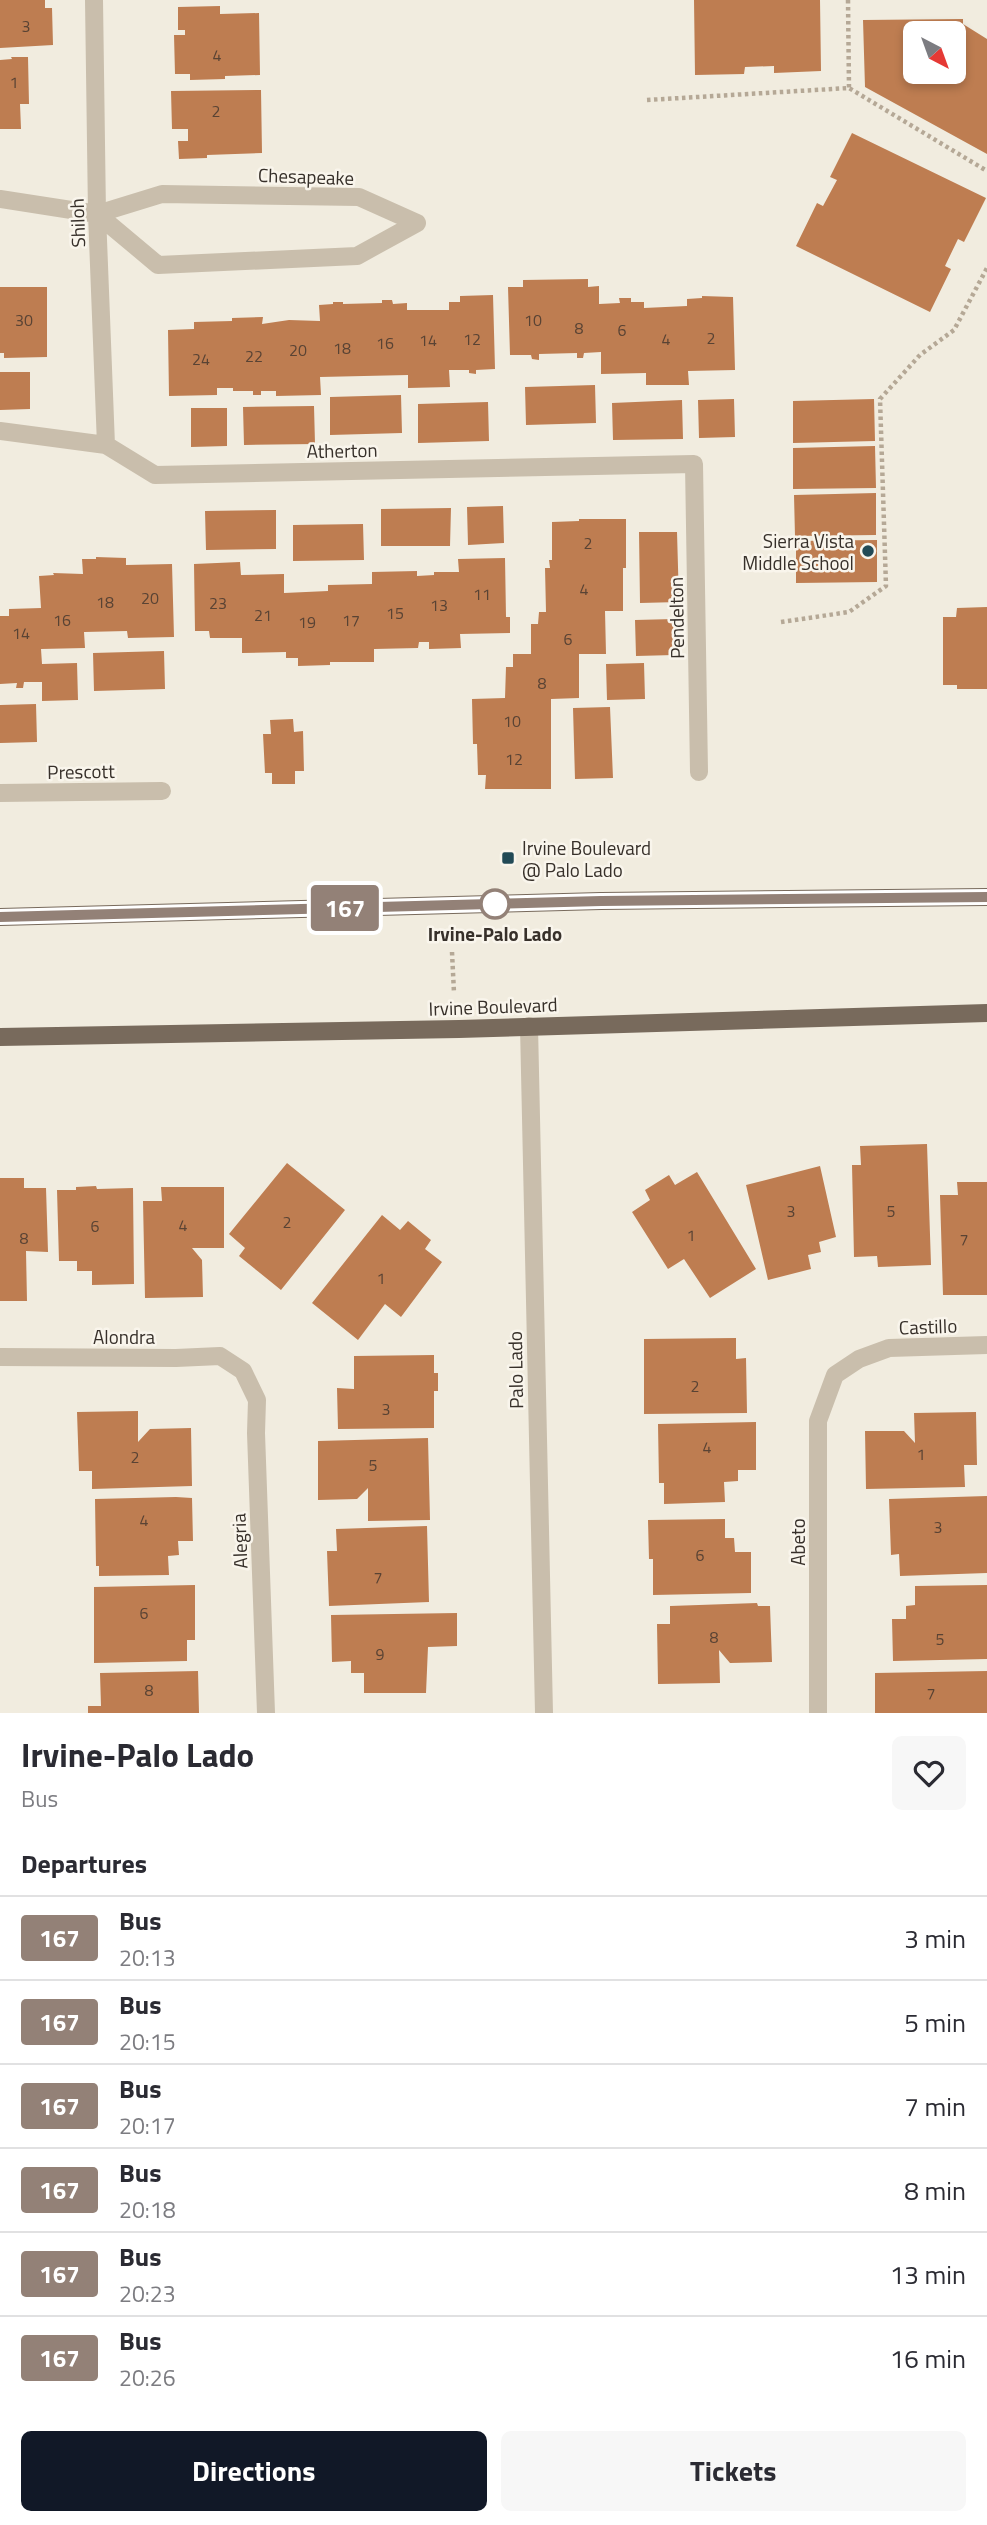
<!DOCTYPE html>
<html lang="en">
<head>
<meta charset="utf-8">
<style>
  :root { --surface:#fff; --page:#f7f7f7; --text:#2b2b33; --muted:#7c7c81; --line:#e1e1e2; --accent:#111827 }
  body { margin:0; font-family:"Titillium Web",sans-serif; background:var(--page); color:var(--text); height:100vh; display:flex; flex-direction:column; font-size:26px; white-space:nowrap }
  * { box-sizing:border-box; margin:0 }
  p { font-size:23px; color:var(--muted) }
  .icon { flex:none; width:38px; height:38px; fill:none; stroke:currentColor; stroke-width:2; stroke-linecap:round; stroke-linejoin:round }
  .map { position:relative; height:1713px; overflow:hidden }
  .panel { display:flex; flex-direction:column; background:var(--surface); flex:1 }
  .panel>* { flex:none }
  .badge { padding:0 14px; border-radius:5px; font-size:24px; line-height:46px }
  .needle { width:46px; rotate:139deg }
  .tools { position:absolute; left:903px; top:21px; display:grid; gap:14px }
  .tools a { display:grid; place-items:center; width:63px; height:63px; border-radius:10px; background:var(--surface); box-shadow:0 4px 10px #0003; font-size:35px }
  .map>.badge { position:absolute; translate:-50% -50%; box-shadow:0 0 0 4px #fff }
  h2 { padding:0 21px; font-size:26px; line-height:63px }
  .round { display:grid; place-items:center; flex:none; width:74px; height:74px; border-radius:10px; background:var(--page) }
  .summary { display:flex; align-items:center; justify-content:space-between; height:119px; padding:0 21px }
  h1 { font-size:33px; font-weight:700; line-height:52px }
  .action { display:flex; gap:14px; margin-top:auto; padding:14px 21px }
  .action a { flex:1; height:80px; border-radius:10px; background:var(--accent); color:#fff; font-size:28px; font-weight:700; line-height:80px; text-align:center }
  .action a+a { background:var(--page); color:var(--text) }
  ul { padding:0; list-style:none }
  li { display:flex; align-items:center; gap:21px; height:84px; padding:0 21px; border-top:2px solid var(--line) }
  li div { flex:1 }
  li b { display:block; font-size:26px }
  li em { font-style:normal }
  li .badge { min-width:77px; font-weight:700; text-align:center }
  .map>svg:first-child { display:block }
</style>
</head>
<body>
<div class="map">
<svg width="987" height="1713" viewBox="0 0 987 1713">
  <rect width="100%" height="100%" fill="#f1ecdf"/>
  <!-- building -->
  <path fill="#be7d51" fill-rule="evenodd" d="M 0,0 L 45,0 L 45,8 L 52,8 L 53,45 L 0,48 Z
    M 694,0 L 820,0 L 821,71 L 774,73 L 774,66 L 745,67 L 744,74 L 695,75 Z
    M 220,6 L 220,14 L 259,13 L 260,75 L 225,76 L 225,79 L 190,80 L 190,74 L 175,74 L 174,35 L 185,35 L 185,30 L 178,30 L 178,7 Z
    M 963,19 L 963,24 L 987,39 L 987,154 L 865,87 L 863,20 ZM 915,33 L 954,33 L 954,72 L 915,72 Z
    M 11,57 L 28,57 L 29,104 L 20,104 L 21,129 L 0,129 L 0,60 L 12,59 Z
    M 261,90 L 262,153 L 207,155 L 207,158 L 179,159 L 178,141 L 188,141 L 188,129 L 172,129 L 171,91 Z
    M 852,133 L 986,198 L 964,242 L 958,239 L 945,266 L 951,269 L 930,312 L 796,246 L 817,203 L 823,206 L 837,180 L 830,177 Z
    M 588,279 L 588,287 L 599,286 L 599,304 L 620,303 L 619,298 L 631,298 L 631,302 L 644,302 L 644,308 L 687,306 L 687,299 L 702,298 L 702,296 L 733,297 L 735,370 L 688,371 L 689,385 L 646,385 L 646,373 L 601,374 L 601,352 L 584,353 L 583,358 L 577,358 L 577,353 L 539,354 L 539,360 L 532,359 L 531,355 L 510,355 L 508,287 L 523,287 L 523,280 Z
    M 0,287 L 47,287 L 47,357 L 4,358 L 4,353 L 0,353 Z
    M 493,295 L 495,369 L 476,370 L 476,374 L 469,373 L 469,370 L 449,370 L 450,387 L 408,388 L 408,375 L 320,377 L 321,395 L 276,396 L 276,391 L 261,391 L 261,395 L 253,395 L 253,391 L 233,391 L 233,388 L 217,388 L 217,395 L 169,396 L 168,330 L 194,329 L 194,322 L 232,321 L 232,318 L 263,317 L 262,324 L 289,320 L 320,321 L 319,305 L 333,304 L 333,302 L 343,302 L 343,304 L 382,303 L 382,300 L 392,300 L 393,304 L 407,303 L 407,310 L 449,310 L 449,302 L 460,302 L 460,296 Z
    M 0,372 L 30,372 L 30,409 L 0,410 Z
    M 595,385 L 596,423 L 526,425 L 525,387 Z
    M 401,395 L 402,433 L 330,435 L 330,397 Z
    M 734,399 L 735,437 L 699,438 L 698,400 Z
    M 874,399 L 875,441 L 793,443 L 793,401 Z
    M 682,400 L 683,439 L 613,440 L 612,403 Z
    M 488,402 L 489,441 L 418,443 L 418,404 Z
    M 314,406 L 315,444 L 244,445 L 243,407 Z
    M 191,408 L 227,408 L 227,446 L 191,447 Z
    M 875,446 L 876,488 L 793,489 L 793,448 Z
    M 876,493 L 876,535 L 795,536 L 794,495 Z
    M 503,506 L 504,543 L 468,545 L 467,507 Z
    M 451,508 L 450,546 L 381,546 L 381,509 Z
    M 276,510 L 276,549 L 206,550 L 205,511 Z
    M 579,519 L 626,519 L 626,568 L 623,568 L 623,611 L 605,611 L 606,654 L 579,654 L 579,698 L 551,699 L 551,789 L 485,789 L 486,775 L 478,775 L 477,744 L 473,744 L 472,699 L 505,698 L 506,667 L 513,667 L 513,654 L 531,654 L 531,624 L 538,624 L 539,612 L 546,612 L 545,568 L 550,568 L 549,560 L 552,560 L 552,522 L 579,521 Z
    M 363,524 L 364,560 L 293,561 L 293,525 Z
    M 639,532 L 677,532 L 679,602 L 640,603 Z
    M 877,540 L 877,582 L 796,583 L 796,541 Z
    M 96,557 L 126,558 L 126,565 L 172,564 L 174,637 L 128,638 L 127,631 L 84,632 L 85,648 L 41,649 L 42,664 L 77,663 L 78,700 L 42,701 L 42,682 L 24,682 L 23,688 L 16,688 L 17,683 L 0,684 L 0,616 L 9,616 L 9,609 L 41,608 L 39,576 L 54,575 L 53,573 L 83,574 L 82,559 L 96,559 Z
    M 505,558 L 506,617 L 510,617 L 510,633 L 460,634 L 461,648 L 429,649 L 429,642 L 419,642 L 418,648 L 374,649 L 374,662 L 330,662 L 330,665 L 298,666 L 298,658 L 286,658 L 286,652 L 242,653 L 242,638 L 210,638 L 209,631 L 195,631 L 194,564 L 240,562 L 241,575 L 284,574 L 284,593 L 328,591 L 328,585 L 372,584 L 372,572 L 417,571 L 417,576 L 434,575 L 434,572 L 459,572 L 458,559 Z
    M 987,607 L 987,689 L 957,689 L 957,685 L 943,685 L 943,617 L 956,617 L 957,608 Z
    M 674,619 L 674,655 L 636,656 L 635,620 Z
    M 164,651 L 165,689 L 94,691 L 93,653 Z
    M 644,663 L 645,699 L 607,700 L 606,664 Z
    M 36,704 L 37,742 L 0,743 L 0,705 Z
    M 610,707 L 613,778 L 575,779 L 573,708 Z
    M 293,719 L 294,732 L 303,731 L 304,771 L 295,771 L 295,784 L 272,784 L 272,773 L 265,773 L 263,734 L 271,734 L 270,720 Z
    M 927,1144 L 931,1265 L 878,1267 L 877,1256 L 854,1257 L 852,1165 L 861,1165 L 860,1146 Z
    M 287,1163 L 345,1210 L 281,1290 L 239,1256 L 245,1248 L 229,1234 Z
    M 820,1166 L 836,1237 L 819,1242 L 821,1252 L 808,1255 L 811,1269 L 768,1280 L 746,1185 Z
    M 697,1172 L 756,1269 L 710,1298 L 684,1259 L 668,1269 L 632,1212 L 650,1200 L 645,1190 L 669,1175 L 675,1185 Z
    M 0,1178 L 24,1178 L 24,1188 L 46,1188 L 48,1252 L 26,1251 L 27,1301 L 0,1301 Z
    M 957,1182 L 987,1182 L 987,1295 L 943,1295 L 940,1195 L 958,1195 Z
    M 96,1186 L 97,1189 L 133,1188 L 134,1284 L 92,1285 L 92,1271 L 77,1271 L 77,1261 L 59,1261 L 57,1190 L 76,1190 L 76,1187 Z
    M 161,1187 L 224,1187 L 224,1248 L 192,1248 L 202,1260 L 203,1297 L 145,1298 L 143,1201 L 162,1201 Z
    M 382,1215 L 400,1230 L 408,1221 L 431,1240 L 425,1249 L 442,1262 L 401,1317 L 385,1304 L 358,1340 L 312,1303 Z
    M 736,1338 L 736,1359 L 746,1358 L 747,1413 L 644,1414 L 644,1339 Z
    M 434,1355 L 434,1373 L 438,1373 L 438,1391 L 434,1391 L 434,1428 L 338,1429 L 337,1388 L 354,1389 L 354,1356 Z
    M 138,1411 L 138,1442 L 150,1429 L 191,1428 L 192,1486 L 92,1489 L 92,1471 L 79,1471 L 77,1412 Z
    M 976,1412 L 977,1465 L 964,1465 L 965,1487 L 866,1489 L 865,1431 L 904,1431 L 915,1443 L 914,1413 Z
    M 756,1422 L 756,1470 L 738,1470 L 738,1481 L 724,1482 L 725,1502 L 664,1504 L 664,1483 L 659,1483 L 658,1424 Z
    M 428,1438 L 430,1520 L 368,1521 L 368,1488 L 357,1499 L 318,1500 L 318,1441 Z
    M 987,1496 L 987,1573 L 900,1576 L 899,1554 L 891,1555 L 889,1499 Z
    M 176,1497 L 192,1498 L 193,1541 L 178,1541 L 179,1555 L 168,1556 L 169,1575 L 99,1576 L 99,1566 L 96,1566 L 95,1499 Z
    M 725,1519 L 725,1538 L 734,1538 L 735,1552 L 751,1552 L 751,1593 L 653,1595 L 653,1559 L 649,1559 L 648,1520 Z
    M 427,1526 L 429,1602 L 329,1606 L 327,1551 L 337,1551 L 336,1529 Z
    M 195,1585 L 195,1640 L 187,1640 L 187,1661 L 94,1663 L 94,1587 Z
    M 987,1585 L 987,1659 L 893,1661 L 892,1619 L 906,1619 L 906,1606 L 915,1605 L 915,1586 Z
    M 757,1603 L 758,1606 L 770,1606 L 772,1662 L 730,1663 L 719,1650 L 720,1683 L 658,1684 L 657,1624 L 670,1624 L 670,1606 Z
    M 457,1613 L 457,1646 L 428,1647 L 426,1693 L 364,1693 L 364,1673 L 351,1673 L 351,1661 L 332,1662 L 331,1615 Z
    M 198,1671 L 199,1713 L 88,1713 L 88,1706 L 101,1706 L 100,1673 Z
    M 987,1671 L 987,1713 L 875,1713 L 875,1673 Z"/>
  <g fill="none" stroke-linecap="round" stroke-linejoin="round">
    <!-- path -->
    <path stroke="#b5a896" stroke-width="4.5" stroke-dasharray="3.5 3.5" stroke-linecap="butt" d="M 848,0 L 849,88
      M 647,100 L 849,88 L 987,171
      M 781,622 L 849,612 L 886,586 L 880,399 L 920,355 L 954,330 L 987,268
      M 452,952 L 454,993"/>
    <!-- street -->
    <path stroke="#c9beac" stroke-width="18" d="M 94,0 L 97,214 L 106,445
      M 0,199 L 97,214 L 162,194 L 359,197 L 417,223
      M 97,214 L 158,265 L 357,256 L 417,223
      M 0,431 L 106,445 L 155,475 L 694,464 L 699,772
      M 0,793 L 162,791
      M 529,1026 L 544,1713
      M 0,1357 L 176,1358 L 220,1356 L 243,1371 L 257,1400 L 256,1433 L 266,1713
      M 818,1713 L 818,1421 L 835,1375 L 859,1359 L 889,1348 L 987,1345"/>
    <!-- primary -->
    <path stroke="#786a5c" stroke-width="18" d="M 0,917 L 601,901 L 987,897
      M 0,1037 L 459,1029 L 987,1013"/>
  </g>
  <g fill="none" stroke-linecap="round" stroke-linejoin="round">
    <defs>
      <path id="line" d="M 0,917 L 601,901 L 987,897"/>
    </defs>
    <!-- line casing -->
    <use href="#line" stroke="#fff" stroke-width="16"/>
    <!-- line -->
    <use href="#line" stroke="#938177" stroke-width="10"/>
  </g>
  <!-- markers -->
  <g fill="#224a56" stroke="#f9f5ec" stroke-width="2.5">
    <circle cx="868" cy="551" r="7"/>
    <rect x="501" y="851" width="14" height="14" rx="3.5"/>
  </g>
  <circle fill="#fff" stroke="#938177" stroke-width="3.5" cx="495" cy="904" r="14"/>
  <g text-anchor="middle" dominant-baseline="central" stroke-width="5" stroke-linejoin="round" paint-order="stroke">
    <!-- number labels -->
    <g font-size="16" fill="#594334">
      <text x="26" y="26">3</text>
      <text x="217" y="55">4</text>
      <text x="14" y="82">1</text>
      <text x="216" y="111">2</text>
      <text x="24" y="320">30</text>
      <text x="533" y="320">10</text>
      <text x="579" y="328">8</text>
      <text x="622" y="330">6</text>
      <text x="711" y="338">2</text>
      <text x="472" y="339">12</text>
      <text x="666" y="339">4</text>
      <text x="428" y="340">14</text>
      <text x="385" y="343">16</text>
      <text x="342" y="348">18</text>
      <text x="298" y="350">20</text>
      <text x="254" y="356">22</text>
      <text x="201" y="359">24</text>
      <text x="588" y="543">2</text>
      <text x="584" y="589">4</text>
      <text x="482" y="594">11</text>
      <text x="150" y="598">20</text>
      <text x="105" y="602">18</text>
      <text x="218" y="603">23</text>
      <text x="439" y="605">13</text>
      <text x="395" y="613">15</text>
      <text x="263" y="615">21</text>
      <text x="62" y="620">16</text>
      <text x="351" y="620">17</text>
      <text x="307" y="622">19</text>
      <text x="21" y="633">14</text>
      <text x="568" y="639">6</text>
      <text x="542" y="683">8</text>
      <text x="512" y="721">10</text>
      <text x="514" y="759">12</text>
      <text x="791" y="1211">3</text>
      <text x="891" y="1211">5</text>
      <text x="287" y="1222">2</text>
      <text x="183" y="1225">4</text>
      <text x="95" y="1226">6</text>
      <text x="691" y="1235">1</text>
      <text x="24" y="1238">8</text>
      <text x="964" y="1239">7</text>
      <text x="381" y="1278">1</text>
      <text x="695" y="1386">2</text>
      <text x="386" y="1409">3</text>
      <text x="707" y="1447">4</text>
      <text x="921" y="1454">1</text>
      <text x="135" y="1457">2</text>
      <text x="373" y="1465">5</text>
      <text x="144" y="1520">4</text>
      <text x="938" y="1527">3</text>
      <text x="700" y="1555">6</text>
      <text x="378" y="1577">7</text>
      <text x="144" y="1613">6</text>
      <text x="714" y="1637">8</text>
      <text x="940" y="1639">5</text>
      <text x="380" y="1654">9</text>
      <text x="149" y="1690">8</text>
      <text x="931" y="1693">7</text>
    </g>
    <!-- street labels -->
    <g font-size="19" fill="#37302a" stroke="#f9f5ec">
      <text transform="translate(306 176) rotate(2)">Chesapeake</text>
      <text transform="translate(77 223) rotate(-92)">Shiloh</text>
      <text transform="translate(342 450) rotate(-1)">Atherton</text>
      <text transform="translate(676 618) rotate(-91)">Pendelton</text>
      <text transform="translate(81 771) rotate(-1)">Prescott</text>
      <text transform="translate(493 1006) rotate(-2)">Irvine Boulevard</text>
      <text transform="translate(928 1326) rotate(-2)">Castillo</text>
      <text x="124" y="1336">Alondra</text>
      <text transform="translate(515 1370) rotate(-91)">Palo Lado</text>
      <text transform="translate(239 1541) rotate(-92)">Alegria</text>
      <text transform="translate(797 1542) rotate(-90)">Abeto</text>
    </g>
    <!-- poi labels -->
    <g font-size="19" fill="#37302a" stroke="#f9f5ec" text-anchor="end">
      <text x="854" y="540">Sierra Vista<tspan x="854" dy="22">Middle School</tspan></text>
      <text x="522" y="847" text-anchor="start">Irvine Boulevard<tspan x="522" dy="22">@ Palo Lado</tspan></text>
    </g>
    <!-- stop labels -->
    <g font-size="19" font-weight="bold" fill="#37302a" stroke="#f9f5ec">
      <text x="495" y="933">Irvine-Palo Lado</text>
    </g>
  </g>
</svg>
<div class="tools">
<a><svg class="needle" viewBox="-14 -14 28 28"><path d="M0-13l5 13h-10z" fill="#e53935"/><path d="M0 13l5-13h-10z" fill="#7c7c81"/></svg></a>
</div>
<b class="badge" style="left:345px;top:908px;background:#938177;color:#fff">167</b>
</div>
<section class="panel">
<div class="summary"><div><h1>Irvine-Palo Lado</h1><p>Bus</p></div><a class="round"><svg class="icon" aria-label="heart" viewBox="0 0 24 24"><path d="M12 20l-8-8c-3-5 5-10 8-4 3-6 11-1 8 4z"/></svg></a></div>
<h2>Departures</h2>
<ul>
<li><span class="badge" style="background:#938177;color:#fff">167</span><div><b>Bus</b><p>20:13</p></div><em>3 min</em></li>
<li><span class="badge" style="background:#938177;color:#fff">167</span><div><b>Bus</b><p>20:15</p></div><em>5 min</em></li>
<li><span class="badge" style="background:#938177;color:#fff">167</span><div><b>Bus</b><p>20:17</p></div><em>7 min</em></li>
<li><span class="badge" style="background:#938177;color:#fff">167</span><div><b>Bus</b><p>20:18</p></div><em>8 min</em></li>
<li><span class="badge" style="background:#938177;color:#fff">167</span><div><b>Bus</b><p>20:23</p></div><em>13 min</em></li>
<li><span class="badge" style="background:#938177;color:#fff">167</span><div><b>Bus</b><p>20:26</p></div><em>16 min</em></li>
</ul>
<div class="action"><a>Directions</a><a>Tickets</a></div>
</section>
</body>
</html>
